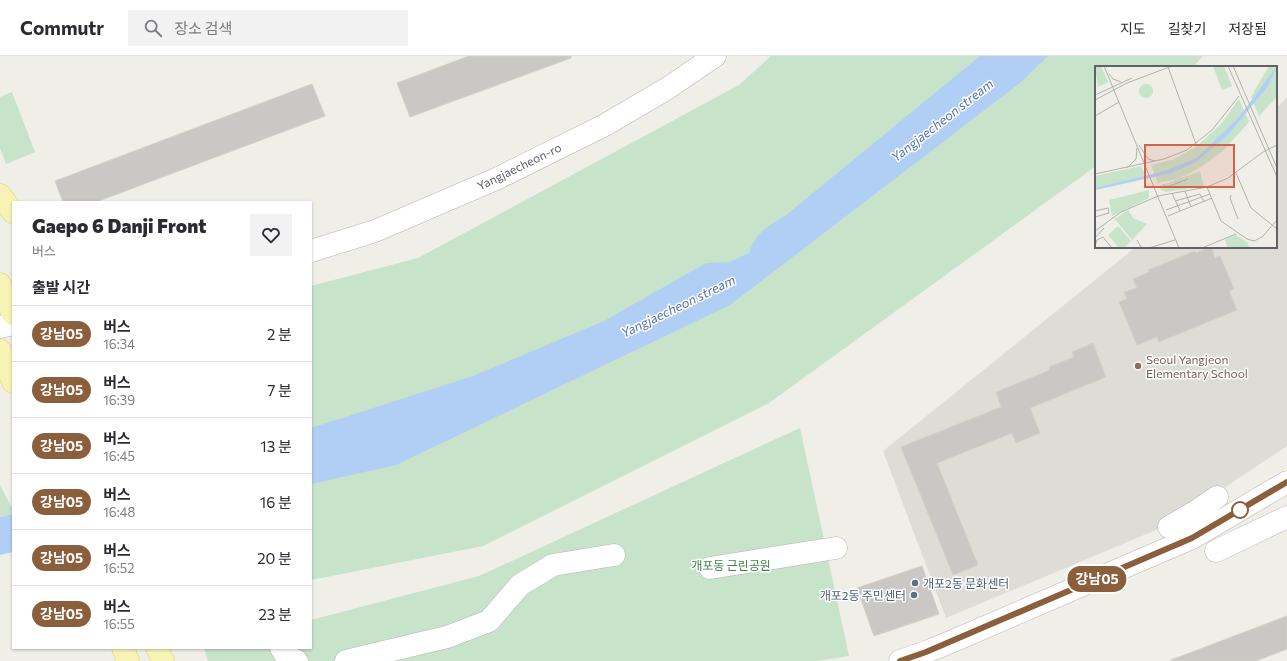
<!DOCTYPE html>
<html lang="ko">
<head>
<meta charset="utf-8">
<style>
  :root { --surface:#fff; --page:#f2f2f3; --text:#2b2b33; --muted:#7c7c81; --line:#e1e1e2 }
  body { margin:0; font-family:Commissioner,"Noto Sans KR",sans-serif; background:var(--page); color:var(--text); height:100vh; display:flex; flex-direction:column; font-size:15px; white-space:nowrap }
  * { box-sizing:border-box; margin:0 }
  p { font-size:13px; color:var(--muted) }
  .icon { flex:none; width:22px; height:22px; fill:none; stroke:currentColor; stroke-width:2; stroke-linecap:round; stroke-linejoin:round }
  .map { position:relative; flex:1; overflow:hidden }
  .side { position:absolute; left:12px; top:145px; width:300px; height:448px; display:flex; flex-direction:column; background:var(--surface); border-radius:0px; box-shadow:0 1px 3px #0004 }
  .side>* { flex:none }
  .badge { padding:0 8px; border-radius:13px; font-size:14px; line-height:26px }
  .map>.badge { position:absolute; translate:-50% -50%; box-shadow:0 0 0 2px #fff }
  h2 { padding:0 20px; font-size:15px; line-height:36px }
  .round { display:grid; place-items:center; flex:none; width:42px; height:42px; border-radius:0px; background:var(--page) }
  .head { display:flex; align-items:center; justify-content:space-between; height:68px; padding:0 20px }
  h1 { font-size:19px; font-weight:800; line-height:30px }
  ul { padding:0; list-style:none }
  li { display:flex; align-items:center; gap:12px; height:56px; padding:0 20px; border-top:1px solid var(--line) }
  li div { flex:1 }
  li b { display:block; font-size:15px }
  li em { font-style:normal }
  li .badge { min-width:44px; font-weight:700; text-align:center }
  header { display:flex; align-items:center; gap:24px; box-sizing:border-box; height:56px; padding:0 20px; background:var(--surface); border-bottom:1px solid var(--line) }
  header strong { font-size:19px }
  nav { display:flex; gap:22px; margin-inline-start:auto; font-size:14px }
  .search { width:280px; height:36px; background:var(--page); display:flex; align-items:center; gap:10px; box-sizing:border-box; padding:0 14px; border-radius:0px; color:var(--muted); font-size:15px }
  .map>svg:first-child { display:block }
</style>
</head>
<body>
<header>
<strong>Commutr</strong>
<div class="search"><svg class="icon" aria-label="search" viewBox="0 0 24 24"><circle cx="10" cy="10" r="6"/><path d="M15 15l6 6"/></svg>장소 검색</div>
<nav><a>지도</a><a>길찾기</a><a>저장됨</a></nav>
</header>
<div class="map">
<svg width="1287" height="605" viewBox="0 0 1287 605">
  <rect width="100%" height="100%" fill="#efeee7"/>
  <!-- education -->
  <path fill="#deddd5" d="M 1287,41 L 1287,390 L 1168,469 L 946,562 L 883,395 L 1136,191 L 1276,191 L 1276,53 Z"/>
  <!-- green -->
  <path fill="#c7e3ca" d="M 771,0 L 1203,0 L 1193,11 L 1096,11 L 1096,110 L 769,347 L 483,490 L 311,524 L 311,230 L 418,202 L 739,29 Z
    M 12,36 L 35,96 L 6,108 L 0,92 L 0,41 Z
    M 800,372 L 849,600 L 817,605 L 208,605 L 204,592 L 311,592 L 311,564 L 479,520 Z
    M 0,429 L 13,454 L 13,458 L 0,461 Z"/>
  <!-- water -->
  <path fill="#b1cff5" d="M 980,0 L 1048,0 L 1020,27 L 730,249 L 396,409 L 311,428 L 311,372 L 473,320 L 604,265 L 706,207 L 729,206 L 749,197 C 755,177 769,169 785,160 Z
    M 13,458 L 13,496 L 0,499 L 0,461 Z"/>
  <!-- building -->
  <path fill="#cac8c4" stroke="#d3d0c6" d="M 469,0 L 571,0 L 571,2 L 410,61 L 397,27 Z
    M 312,28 L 325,60 L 96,146 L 63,146 L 55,125 Z
    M 1211,191 L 1215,202 L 1220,200 L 1234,233 L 1229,235 L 1237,254 L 1159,286 L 1157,281 L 1137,289 L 1119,246 L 1127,243 L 1124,236 L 1137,232 L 1133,223 L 1149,216 L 1148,214 L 1195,195 L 1196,197 Z
    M 1093,287 L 1106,321 L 1030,352 L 1040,377 L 1016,387 L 1012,377 L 937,407 L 978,509 L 953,519 L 901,391 L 1001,351 L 996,336 L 1050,314 L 1049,311 L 1074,301 L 1072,296 Z
    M 922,510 L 939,558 L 874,580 L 857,532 Z
    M 1287,560 L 1287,593 L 1256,605 L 1171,605 L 1171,604 Z"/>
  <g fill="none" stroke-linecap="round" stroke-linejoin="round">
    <defs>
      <path id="minor" d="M 311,195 L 375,175 L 496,123 L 605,69 L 668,32 L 715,0
        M 0,271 L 13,268
        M 1169,471 L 1195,456 L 1217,441
        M 1216,495 L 1287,461
        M 710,512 L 836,492
        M 281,592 L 286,600 L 297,605
        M 346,605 L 447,581 L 489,565 L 520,529 L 553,509 L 614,499
        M 900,605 L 926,596 L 953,585 L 1192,482 L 1287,426"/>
      <path id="major" d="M 0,139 L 13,156
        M 0,228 L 13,258
        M 0,294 L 13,326
        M 123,592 L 128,605
        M 157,592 L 163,605"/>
    </defs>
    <!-- minor casing -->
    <use href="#minor" stroke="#b4b6ba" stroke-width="23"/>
    <!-- major casing -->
    <use href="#major" stroke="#e1cf6e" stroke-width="23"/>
    <!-- minor -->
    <use href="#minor" stroke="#fff" stroke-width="22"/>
    <!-- major -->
    <use href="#major" stroke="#f6f3b5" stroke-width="22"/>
  </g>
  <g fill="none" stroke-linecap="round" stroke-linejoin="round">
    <defs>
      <path id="line" d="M 900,605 L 926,596 L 1192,482 L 1287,426"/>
    </defs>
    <!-- line casing -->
    <use href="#line" stroke="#fff" stroke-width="9"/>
    <!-- line -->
    <use href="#line" stroke="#8b5e3c" stroke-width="6"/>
  </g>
  <!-- markers -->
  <circle fill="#8d6e63" stroke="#fff" stroke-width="1.5" cx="1138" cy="310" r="4"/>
  <circle fill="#fff" stroke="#8b5e3c" stroke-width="2" cx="1240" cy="454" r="8"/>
  <g fill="#5c6f8a" stroke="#fff" stroke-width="1.5">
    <circle cx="915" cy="527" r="4"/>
    <circle cx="914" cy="539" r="4"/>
  </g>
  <g text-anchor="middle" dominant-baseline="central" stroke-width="3" stroke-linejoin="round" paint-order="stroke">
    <!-- street labels -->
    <g font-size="12" fill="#5e6165" stroke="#fff">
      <text transform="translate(519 110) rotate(-26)">Yangjaecheon-ro</text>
    </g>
    <!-- education labels -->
    <g font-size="12" fill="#785e54" stroke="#fff" text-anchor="start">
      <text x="1146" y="303">Seoul Yangjeon<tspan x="1146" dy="14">Elementary School</tspan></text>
    </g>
    <!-- park labels -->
    <g font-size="12" fill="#41824c" stroke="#fff">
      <text x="731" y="509">개포동 근린공원</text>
    </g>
    <!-- service labels -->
    <g font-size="12" fill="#4e5e75" stroke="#fff" text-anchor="start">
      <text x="923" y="527">개포2동 문화센터</text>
      <text x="906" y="539" text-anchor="end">개포2동 주민센터</text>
    </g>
    <!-- water labels -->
    <g font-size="13" font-style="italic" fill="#5374ae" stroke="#fff">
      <text transform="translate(942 64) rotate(-38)">Yangjaecheon stream</text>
      <text transform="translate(678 250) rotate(-26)">Yangjaecheon stream</text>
    </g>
  </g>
  <!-- overview -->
  <g transform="translate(1095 10)">
    <rect width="182" height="182" fill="#efeee7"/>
    <path d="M 0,0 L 6,0 L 13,16 L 3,21 ZM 118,0 L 129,0 L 137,20 L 127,24 ZM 174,0 L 182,0 L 182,31 L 164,50 L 156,31 ZM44 25a7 7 0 1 1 14 0a7 7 0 1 1-14 0ZM 144,33 L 154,56 L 128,85 L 103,103 L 83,113 L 63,117 L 56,99 L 79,93 L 101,81 L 126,58 ZM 46,100 L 51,111 L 0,122 L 0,110 ZM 105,105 L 109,120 L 71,126 L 66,124 L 64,120 ZM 54,124 L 54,132 L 17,150 L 14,134 ZM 33,144 L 38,152 L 52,158 L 37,174 L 20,153 ZM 23,160 L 36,175 L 29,182 L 24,182 L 13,169 ZM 141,169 L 152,176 L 155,182 L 133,182 L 130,174 Z" fill="#c7e3ca"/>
    <path d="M 182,0 L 173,20 L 134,68 L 101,96 L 77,107 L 0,124 L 0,122 L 70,105 L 102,92 L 144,51 Z" fill="#b1cff5"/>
    <path fill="none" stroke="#b1b2af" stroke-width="1" d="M 9,0 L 84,182M 133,0 L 182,111M 138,0 L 182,102M 73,1 L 101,78M 14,8 L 18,13 L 26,16M 0,29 L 37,12M 0,34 L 32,17 L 77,0M 0,50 L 24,36M 44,79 L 53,93 L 60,95M 32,102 L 41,93 L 42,82M 141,107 L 156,142 L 182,163M 0,108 L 69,93 L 92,84 L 117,64 L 144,30M 68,118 L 72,121 L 93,113M 112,121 L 126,155 L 152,173 L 159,175 L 167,171 L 182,154M 90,125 L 96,141M 77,127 L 85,145M 136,129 L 135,132 L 143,153M 80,135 L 105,128 L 109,136M 71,144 L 115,128M 0,145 L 13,142 L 14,147 L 0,151M 73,150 L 117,132M 0,165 L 26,146 L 63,130 L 112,121 L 133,112 L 168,86 L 182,79M 0,172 L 9,162M 42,174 L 46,181 L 50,182M 0,180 L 2,174 L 8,171 L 17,182M 54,182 L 80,174M 107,182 L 141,168"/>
    <path fill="#d56347" fill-opacity="0.15" stroke="#d56347" stroke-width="2" d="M 50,79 L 139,79 L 139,121 L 50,121 Z"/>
    <rect width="182" height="182" fill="none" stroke="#5e6165" stroke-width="2"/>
  </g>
</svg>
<b class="badge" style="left:1097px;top:523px;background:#8b5e3c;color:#fff">강남05</b>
<section class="side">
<div class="head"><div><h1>Gaepo 6 Danji Front</h1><p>버스</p></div><a class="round"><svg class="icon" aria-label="heart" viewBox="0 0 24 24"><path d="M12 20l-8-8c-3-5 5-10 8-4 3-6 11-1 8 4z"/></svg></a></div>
<h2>출발 시간</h2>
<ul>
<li><span class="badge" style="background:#8b5e3c;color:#fff">강남05</span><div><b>버스</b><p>16:34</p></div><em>2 분</em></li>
<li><span class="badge" style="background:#8b5e3c;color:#fff">강남05</span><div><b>버스</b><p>16:39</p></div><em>7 분</em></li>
<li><span class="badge" style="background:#8b5e3c;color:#fff">강남05</span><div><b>버스</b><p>16:45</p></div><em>13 분</em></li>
<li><span class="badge" style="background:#8b5e3c;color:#fff">강남05</span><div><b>버스</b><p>16:48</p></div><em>16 분</em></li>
<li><span class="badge" style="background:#8b5e3c;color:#fff">강남05</span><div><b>버스</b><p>16:52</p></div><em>20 분</em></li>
<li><span class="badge" style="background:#8b5e3c;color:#fff">강남05</span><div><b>버스</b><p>16:55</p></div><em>23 분</em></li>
</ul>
</section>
</div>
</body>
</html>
